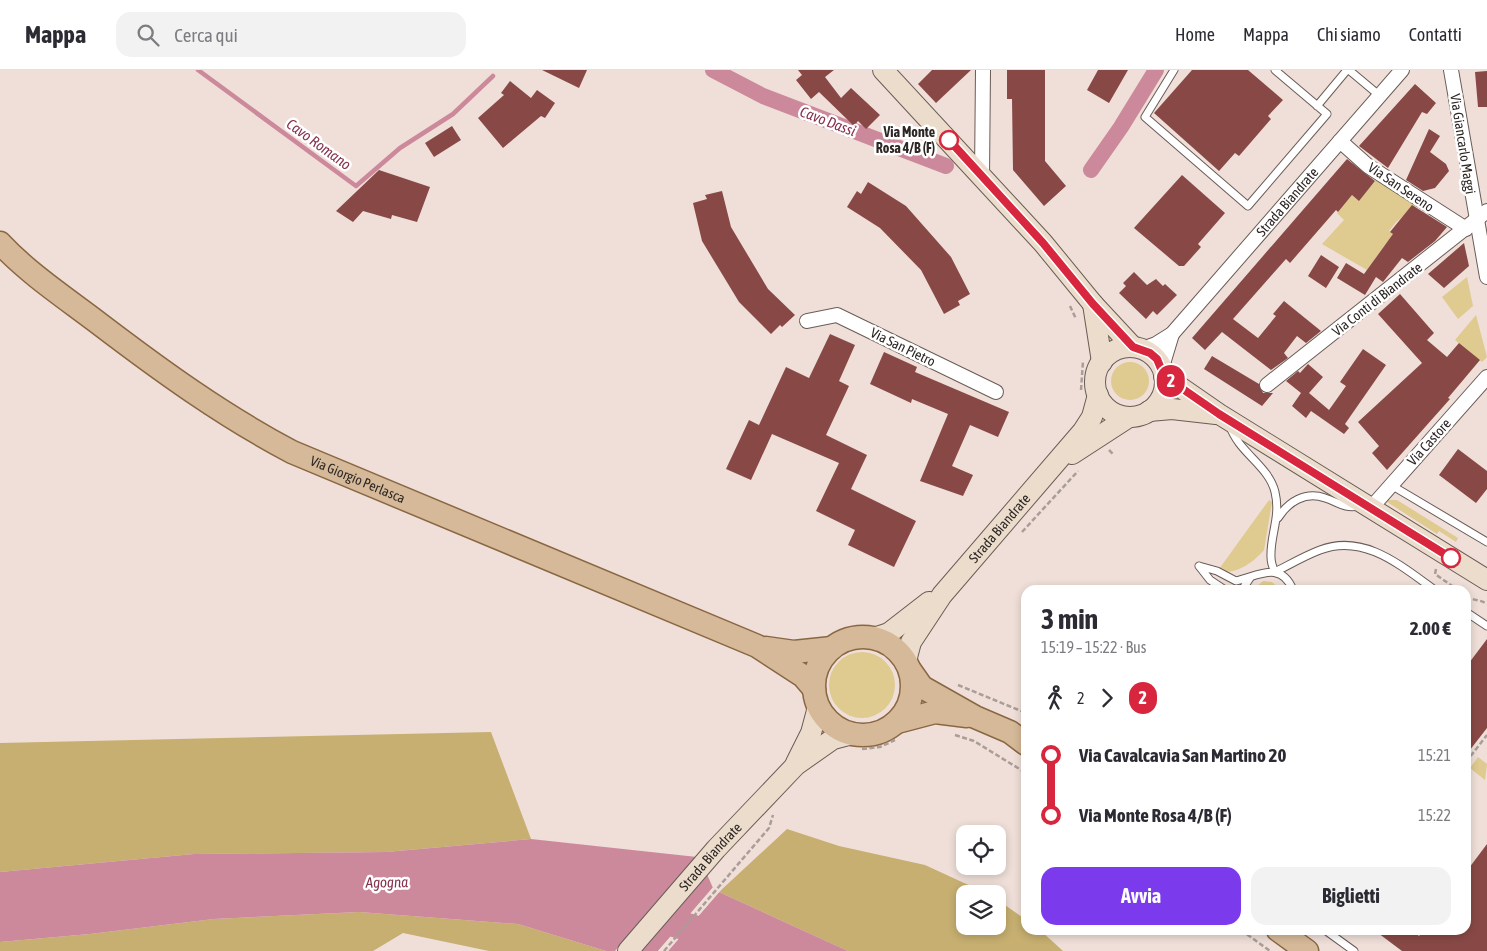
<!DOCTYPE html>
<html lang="it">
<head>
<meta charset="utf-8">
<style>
  :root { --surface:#fff; --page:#f2f2f3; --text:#2b2b33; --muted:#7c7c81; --line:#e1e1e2; --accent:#7c3aed }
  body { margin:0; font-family:"Asap Condensed",sans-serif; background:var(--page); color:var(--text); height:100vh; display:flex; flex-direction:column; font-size:19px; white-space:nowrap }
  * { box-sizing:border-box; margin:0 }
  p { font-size:16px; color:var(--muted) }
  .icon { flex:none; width:28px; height:28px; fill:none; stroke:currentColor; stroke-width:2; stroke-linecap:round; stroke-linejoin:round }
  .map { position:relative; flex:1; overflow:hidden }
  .drawer { position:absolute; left:1021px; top:515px; width:450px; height:350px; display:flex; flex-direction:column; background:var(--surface); border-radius:15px; box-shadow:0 2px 8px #0003 }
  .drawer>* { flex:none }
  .badge { padding:0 10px; border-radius:16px; font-size:18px; line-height:32px }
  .fabs { position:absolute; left:956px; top:755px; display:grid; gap:10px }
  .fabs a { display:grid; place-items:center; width:50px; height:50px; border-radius:10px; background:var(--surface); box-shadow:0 2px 8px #0003; font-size:25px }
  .map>.badge { position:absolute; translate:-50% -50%; box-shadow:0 0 0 2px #fff }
  .legs { display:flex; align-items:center; gap:8px; height:55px; padding:0 20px; font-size:16px }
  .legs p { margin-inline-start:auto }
  .summary { display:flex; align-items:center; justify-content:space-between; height:85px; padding:0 20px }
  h1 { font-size:28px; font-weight:700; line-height:38px }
  .primary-button { display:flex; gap:10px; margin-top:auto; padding:10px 20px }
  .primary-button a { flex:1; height:58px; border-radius:15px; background:var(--accent); color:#fff; font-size:20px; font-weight:700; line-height:58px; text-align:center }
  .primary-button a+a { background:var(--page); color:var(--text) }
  ul { padding:0 20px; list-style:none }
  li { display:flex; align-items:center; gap:18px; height:60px; font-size:19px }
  li i { display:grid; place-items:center; width:8px; height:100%; margin:0 6px; background:currentColor }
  li i::after { content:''; width:12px; height:12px; margin:-6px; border:4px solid; border-radius:50%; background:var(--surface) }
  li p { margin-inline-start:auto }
  li:first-child i { background:linear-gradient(#0000 50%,currentColor 0) }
  li:last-child i { background:linear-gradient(currentColor 50%,#0000 0) }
  header { display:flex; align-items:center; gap:30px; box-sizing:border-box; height:70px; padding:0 25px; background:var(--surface); border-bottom:1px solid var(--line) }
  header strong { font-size:24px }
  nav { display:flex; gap:28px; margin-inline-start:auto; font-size:18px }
  .search { width:350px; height:45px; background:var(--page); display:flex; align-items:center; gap:12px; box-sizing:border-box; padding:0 18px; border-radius:15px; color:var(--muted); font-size:19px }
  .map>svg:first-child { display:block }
</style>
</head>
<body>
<header>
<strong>Mappa</strong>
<div class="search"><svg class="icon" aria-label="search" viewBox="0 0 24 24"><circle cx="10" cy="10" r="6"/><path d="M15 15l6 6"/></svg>Cerca qui</div>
<nav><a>Home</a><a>Mappa</a><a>Chi siamo</a><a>Contatti</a></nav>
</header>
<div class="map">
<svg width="1487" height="881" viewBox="0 0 1487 881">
  <rect width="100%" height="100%" fill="#efdfd8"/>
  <!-- green -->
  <path fill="#dfca90" d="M 1378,108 L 1419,134 L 1396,152 L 1389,161 L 1398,167 L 1384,176 L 1367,200 L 1322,174 L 1344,150 L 1337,143 L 1352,125 L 1359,130 Z
    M 1467,207 L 1473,236 L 1458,249 L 1442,227 Z
    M 1476,245 L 1487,287 L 1482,292 L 1455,270 Z
    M1111 311a19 19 0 1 1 38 0a19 19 0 1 1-38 0Z
    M 1269,430 L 1272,432 L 1264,480 C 1255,491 1233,508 1219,499 Z
    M 1384,430 L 1397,430 L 1458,468 L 1456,472 L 1439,461 L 1437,464 Z
    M 1263,511 L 1272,512 L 1281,520 L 1253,520 Z
    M829 615a33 33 0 1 1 66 0a33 33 0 1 1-66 0Z
    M 1478,687 L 1487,694 L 1485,710 L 1470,698 Z"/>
  <!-- forest -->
  <path fill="#c6af70" d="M 491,662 L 531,769 L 386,782 L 194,784 L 0,802 L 0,673 Z
    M 787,759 L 839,776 L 925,795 L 988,824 L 965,824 L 965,856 L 998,856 L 998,830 L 1026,850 L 1026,860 L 1040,860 L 1063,881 L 848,881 L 719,822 Z
    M 359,842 L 518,854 L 606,881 L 489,881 L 403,863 L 373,881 L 0,881 L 0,872 L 90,864 L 214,849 Z"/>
  <!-- water -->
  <path fill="#cd899c" d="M 531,769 L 697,787 L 615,881 L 606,881 L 518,854 L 359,842 L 214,849 L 90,864 L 0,872 L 0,802 L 194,784 L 386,782 Z
    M 706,802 L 713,818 L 658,881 L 639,881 Z
    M 719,822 L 848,881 L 668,881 Z"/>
  <!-- pier -->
  <path fill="#efdfd8" d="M 714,816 L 714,820 L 662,881 L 658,881 Z
    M 717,820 L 721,820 L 668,881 L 666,881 Z"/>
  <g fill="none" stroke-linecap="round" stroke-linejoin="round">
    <!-- stream -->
    <path stroke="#cd899c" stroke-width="4.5" d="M 198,0 L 356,116 L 400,78 L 453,44 L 493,6"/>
    <!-- canal -->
    <path stroke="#cd899c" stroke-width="16" d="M 713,0 L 763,26 L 946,96
      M 1091,100 L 1121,57 L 1156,0"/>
    <!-- river -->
    <path stroke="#cd899c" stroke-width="28" d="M 645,844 L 765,881"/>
  </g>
  <!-- building -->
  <path fill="#884946" d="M 542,0 L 587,0 L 579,18 Z
    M 798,0 L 834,0 L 825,7 L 841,28 L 851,18 L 880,45 L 866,59 L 858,51 L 854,56 L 819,22 L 811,29 L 796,10 L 802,5 Z
    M 932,0 L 971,0 L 936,33 L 918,14 Z
    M 1007,0 L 1045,0 L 1045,91 L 1066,116 L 1044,136 L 1013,100 L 1012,29 L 1007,29 Z
    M 1098,0 L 1128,0 L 1109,33 L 1087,20 Z
    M 1192,0 L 1248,0 L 1283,30 L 1268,46 L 1271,49 L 1239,86 L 1235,83 L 1219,101 L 1154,43 Z
    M 1487,1 L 1487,37 L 1478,37 L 1475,2 Z
    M 510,11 L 531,28 L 537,20 L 555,33 L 545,48 L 541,46 L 503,78 L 478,48 L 504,25 L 501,23 Z
    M 1415,14 L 1436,33 L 1427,44 L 1422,42 L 1388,98 L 1359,76 Z
    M 452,56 L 461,70 L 434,87 L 425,73 Z
    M 1429,59 L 1440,66 L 1430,82 L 1446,94 L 1449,101 L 1435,118 L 1423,121 L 1406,110 Z
    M 1347,89 L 1375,111 L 1359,131 L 1352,125 L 1338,142 L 1336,140 L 1290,193 L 1286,189 L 1233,249 L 1258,268 L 1276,246 L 1273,244 L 1284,231 L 1321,261 L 1306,273 L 1297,266 L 1284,283 L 1288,288 L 1271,300 L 1222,262 L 1205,280 L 1192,268 Z
    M 379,100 L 430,117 L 417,152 L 392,145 L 391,149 L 363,141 L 353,152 L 336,141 Z
    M 1182,105 L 1225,143 L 1198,174 L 1201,177 L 1184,196 L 1179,196 L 1134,158 Z
    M 868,112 L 906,136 L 951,187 L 970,224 L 958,231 L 960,235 L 944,244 L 921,200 L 880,158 L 847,137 L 857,121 L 861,124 Z
    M 722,121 L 731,157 L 768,219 L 795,245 L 782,257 L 780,255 L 771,264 L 739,232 L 702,171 L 693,133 L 707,129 L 705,125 Z
    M 1412,135 L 1447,157 L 1435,171 L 1408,192 L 1402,188 L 1383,212 L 1376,207 L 1365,225 L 1337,208 L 1346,193 L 1364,204 L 1393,164 L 1390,162 Z
    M 1464,173 L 1469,196 L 1444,218 L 1428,204 Z
    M 1321,185 L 1339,197 L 1326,218 L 1308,206 Z
    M 1134,202 L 1147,215 L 1156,209 L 1163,216 L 1165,214 L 1177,225 L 1157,245 L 1153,241 L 1146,249 L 1119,223 L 1126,216 L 1123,213 Z
    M 1400,224 L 1434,263 L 1427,270 L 1447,287 L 1459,273 L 1480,290 L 1448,328 L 1450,329 L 1387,400 L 1372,383 L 1379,376 L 1358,352 L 1422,293 L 1378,244 Z
    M 830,264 L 855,275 L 839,311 L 849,316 L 826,365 L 867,385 L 851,419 L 916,451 L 894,497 L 848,475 L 855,460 L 816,441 L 839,393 L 772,364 L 751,410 L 726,399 L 749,350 L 759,355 L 786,297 L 809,308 Z
    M 1363,279 L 1386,295 L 1345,354 L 1349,358 L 1344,364 L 1311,341 L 1306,348 L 1292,336 L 1301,323 L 1286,311 L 1298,301 L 1300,303 L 1308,294 L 1323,307 L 1309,323 L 1329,340 L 1346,316 L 1340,312 Z
    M 884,282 L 917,297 L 915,302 L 1009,342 L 998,367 L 970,355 L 952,396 L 973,405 L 963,426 L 920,411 L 948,344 L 912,329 L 911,333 L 870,314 Z
    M 1212,286 L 1259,314 L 1263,323 L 1273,323 L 1262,336 L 1204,299 Z
    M 1458,379 L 1487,401 L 1487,419 L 1476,433 L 1439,405 Z
    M 1487,569 L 1487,658 L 1466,685 L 1466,597 Z
    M 1487,774 L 1487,881 L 1402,881 L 1374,860 L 1412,860 L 1419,866 L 1424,860 L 1466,860 L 1466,802 Z"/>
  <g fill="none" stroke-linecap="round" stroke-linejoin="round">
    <defs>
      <path id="service" d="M 1174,0 L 1145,47 L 1248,136 L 1327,44 L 1275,0
        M 1349,0 L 1380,26
        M 1317,36 L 1347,0
        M 1230,356 C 1238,382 1269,396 1275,422 C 1281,447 1270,465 1271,487 C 1271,492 1273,498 1275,502 C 1289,495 1304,486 1320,480 C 1364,463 1401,496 1435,520
        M 1391,415 L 1487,472
        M 1278,448 C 1288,432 1305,421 1325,428 C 1338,432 1344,439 1359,436
        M 1199,496 L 1217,501 L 1236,511 C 1258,506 1281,490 1293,520
        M 1199,496 L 1210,510 L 1225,520
        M 1242,520 L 1250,508
        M 1466,542 L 1487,556
        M 1325,860 L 1354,881"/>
      <g id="minor">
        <path d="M 1451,0 L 1487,207"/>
        <path d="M 1340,71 L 1368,96 L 1466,159"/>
        <path d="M 982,106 L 983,0"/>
        <path d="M 807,251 L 837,245 L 996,322"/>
        <path id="s1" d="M 1142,279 L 1156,274 L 1172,264 L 1402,0"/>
        <path d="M 1162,297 L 1172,264"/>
        <path d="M 1267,315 L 1487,141"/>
        <path d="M 1371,438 L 1487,307"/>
      </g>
      <g id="secondary">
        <path d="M 883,0 L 1043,173 L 1093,234 L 1133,277"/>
        <path d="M 1093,234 L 1102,292"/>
        <circle cx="1130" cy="312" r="35"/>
        <path d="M 1164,306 L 1219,344 L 1487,510"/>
        <path d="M 1149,341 L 1172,339 L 1216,344"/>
        <path d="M 1072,384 L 1129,347"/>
        <path d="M 874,568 L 889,563 L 929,532"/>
        <path id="s2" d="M 906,591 L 911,572 L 942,525 L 1083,361 L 1092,347 L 1098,325"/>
        <path d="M 796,693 L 811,663 L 818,637"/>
        <path id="s3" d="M 628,881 L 716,779 L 796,695 L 833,669 L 852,664"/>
      </g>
      <g id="primary">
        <path id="s4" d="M 0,173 C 28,203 64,227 97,252 C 160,300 222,345 292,382 L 757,576 L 803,606 L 814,619"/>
        <circle cx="863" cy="616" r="49"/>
        <path d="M 766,578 L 794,582 L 832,578"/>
        <path d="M 910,600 L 922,617 L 975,647 L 1010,662 L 1026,674"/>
        <path d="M 897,652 L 935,642 L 967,646"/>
        <path d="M 1278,860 L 1307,881"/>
      </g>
    </defs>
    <!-- service casing -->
    <use href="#service" stroke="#695c56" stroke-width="9"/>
    <!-- minor casing -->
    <use href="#minor" stroke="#695c56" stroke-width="16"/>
    <!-- secondary casing -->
    <use href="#secondary" stroke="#695c56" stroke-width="22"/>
    <!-- primary casing -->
    <use href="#primary" stroke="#896743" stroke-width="25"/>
    <!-- path -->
    <path stroke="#aa9d98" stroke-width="2.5" stroke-dasharray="5 2.5" stroke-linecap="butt" d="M 1070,236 L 1076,249
      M 1081,320 L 1083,291
      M 1109,380 L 1114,385
      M 1022,462 L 1078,401
      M 1436,499 L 1435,504 L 1458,520
      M 1466,526 C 1473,531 1480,529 1487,534
      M 958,615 L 1026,643
      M 955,665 L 974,671 L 1026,703
      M 862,679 L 880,677 L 895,670
      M 1466,692 L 1487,665
      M 1241,860 L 1270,881
      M 664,881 L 769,758 L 773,745"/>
    <!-- service -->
    <use href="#service" stroke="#fff" stroke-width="7"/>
    <!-- minor -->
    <use href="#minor" stroke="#fff" stroke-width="14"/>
    <!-- secondary -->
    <use href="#secondary" stroke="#ebdccb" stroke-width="20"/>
    <!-- primary -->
    <use href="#primary" stroke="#d6b998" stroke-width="22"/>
  </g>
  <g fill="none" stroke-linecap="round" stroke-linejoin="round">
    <defs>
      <path id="line-1" d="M 949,70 L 1043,173 L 1093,234 L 1133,277 L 1150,283 L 1157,289 L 1164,306 L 1219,344 L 1451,488"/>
    </defs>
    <!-- line-1 casing -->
    <use href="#line-1" stroke="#fff" stroke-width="11"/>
    <!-- line-1 -->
    <use href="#line-1" stroke="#d7263d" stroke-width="8"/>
  </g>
  <!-- markers -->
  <g fill="#fff" stroke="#d7263d" stroke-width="2.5">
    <circle cx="949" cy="70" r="9"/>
    <circle cx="1451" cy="488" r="9"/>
  </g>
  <g text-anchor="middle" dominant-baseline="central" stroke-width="5" stroke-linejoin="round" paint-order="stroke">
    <!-- stop labels -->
    <g font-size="14" font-weight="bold" fill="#2c2624" stroke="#fff" text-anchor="end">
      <text x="935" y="62">Via Monte<tspan x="935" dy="16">Rosa 4/B (F)</tspan></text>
    </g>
    <!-- street labels -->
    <g font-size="14" fill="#2c2624" stroke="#fff">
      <text transform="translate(1463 74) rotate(81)">Via Giancarlo Maggi</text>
      <text transform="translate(1401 117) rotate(34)">Via San Sereno</text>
      <text stroke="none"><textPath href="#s1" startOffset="209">Strada Biandrate</textPath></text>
      <text transform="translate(1377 229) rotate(-38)">Via Conti di Biandrate</text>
      <text transform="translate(903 277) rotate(26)">Via San Pietro</text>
      <text transform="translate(1429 372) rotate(-48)">Via Castore</text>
      <text stroke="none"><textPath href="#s4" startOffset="431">Via Giorgio Perlasca</textPath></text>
      <text stroke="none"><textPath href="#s2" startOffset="164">Strada Biandrate</textPath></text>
      <text stroke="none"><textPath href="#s3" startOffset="125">Strada Biandrate</textPath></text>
    </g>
    <!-- water labels -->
    <g font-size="15" font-style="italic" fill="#85334f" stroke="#fff">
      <text transform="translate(828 51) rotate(21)">Cavo Dassi</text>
      <text transform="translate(319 74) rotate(36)">Cavo Romano</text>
      <text transform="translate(387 812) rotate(-1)">Agogna</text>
    </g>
  </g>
</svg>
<div class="fabs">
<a><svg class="icon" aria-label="locate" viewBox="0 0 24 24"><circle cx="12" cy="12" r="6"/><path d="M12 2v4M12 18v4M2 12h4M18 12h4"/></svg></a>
<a><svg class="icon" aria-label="layers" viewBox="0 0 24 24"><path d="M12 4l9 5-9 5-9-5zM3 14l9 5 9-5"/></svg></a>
</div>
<b class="badge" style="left:1171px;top:311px;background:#d7263d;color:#fff">2</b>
<section class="drawer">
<div class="summary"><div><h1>3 min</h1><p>15:19 – 15:22 · Bus</p></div><b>2.00 €</b></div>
<div class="legs"><svg class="icon" aria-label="walk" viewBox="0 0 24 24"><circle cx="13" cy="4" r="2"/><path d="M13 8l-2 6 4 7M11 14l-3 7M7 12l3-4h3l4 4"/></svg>2<svg class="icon" aria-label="forward" viewBox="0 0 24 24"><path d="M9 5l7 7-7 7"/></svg><b class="badge" style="background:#d7263d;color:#fff">2</b></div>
<ul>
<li><i style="color:#d7263d"></i><b>Via Cavalcavia San Martino 20</b><p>15:21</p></li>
<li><i style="color:#d7263d"></i><b>Via Monte Rosa 4/B (F)</b><p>15:22</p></li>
</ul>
<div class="primary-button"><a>Avvia</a><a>Biglietti</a></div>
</section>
</div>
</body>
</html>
